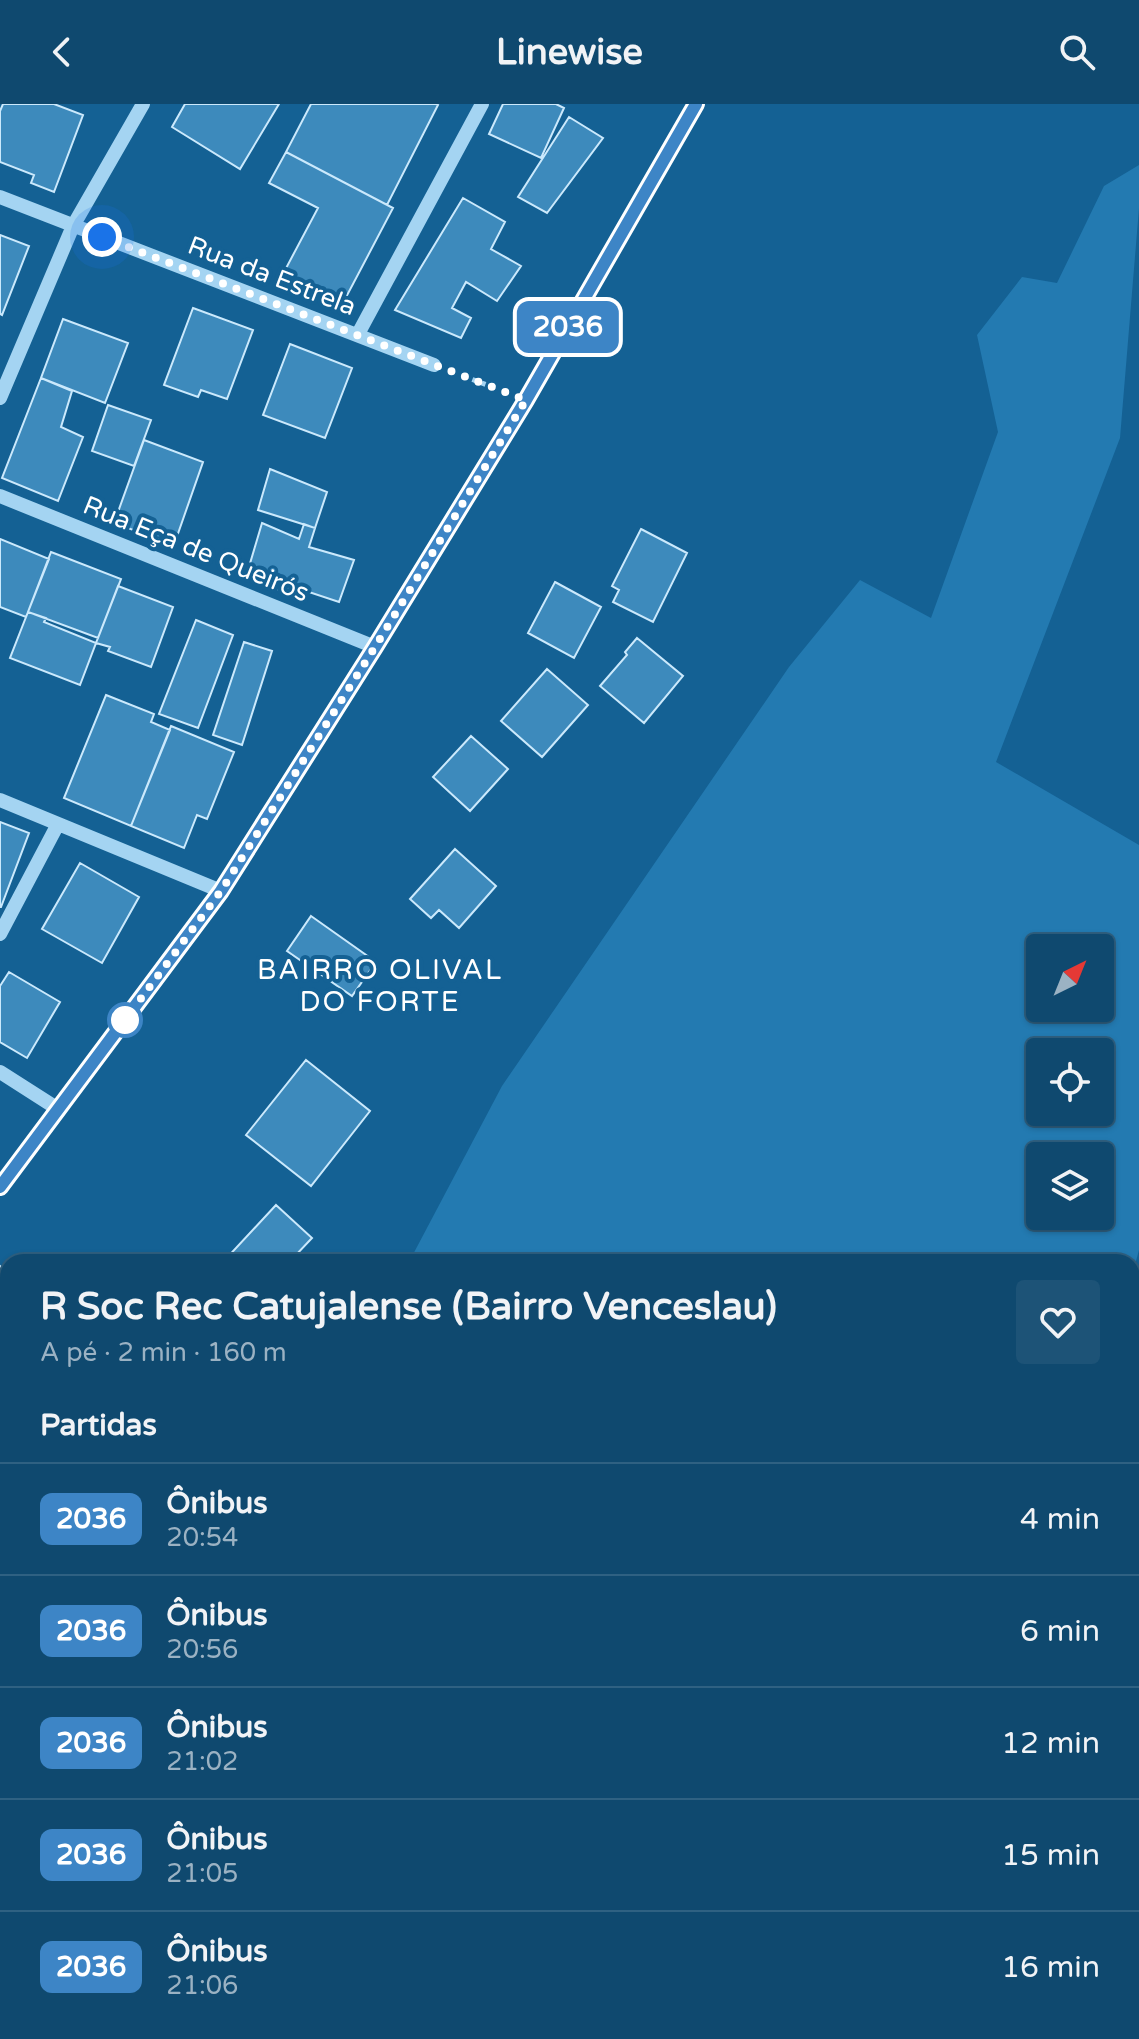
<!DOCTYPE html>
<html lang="pt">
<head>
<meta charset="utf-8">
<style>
  :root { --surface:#0f496f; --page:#1d5377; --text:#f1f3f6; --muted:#9bb2c3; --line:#2f6182 }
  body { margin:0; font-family:"Varela Round",sans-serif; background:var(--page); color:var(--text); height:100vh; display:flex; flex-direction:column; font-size:30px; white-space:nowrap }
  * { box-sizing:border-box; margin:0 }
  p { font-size:26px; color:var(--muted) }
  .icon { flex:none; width:44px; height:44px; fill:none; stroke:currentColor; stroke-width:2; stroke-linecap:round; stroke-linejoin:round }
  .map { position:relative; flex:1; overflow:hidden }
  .details { position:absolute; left:0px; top:1150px; width:1140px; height:786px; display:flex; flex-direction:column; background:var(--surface); border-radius:24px 24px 0 0; box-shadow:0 2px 6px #0004,0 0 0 2px var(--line) }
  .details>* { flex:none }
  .badge { padding:0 16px; border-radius:12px; font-size:28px; line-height:52px }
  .needle { width:52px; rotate:43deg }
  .buttons { position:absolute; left:1026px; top:830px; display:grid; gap:16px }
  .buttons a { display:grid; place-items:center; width:88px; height:88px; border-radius:8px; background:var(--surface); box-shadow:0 2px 6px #0004,0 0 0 2px var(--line); font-size:40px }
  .you { position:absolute; width:40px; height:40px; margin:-20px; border:6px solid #fff; border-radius:50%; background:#1a73e8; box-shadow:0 0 0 12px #1a73e833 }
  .map>.badge { position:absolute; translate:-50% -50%; box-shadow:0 0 0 4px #fff }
  h2 { padding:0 40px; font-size:30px; line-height:72px }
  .round { display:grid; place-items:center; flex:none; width:84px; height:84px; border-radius:8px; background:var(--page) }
  .overview { display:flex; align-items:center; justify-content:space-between; height:136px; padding:0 40px }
  h1 { font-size:38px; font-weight:700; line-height:60px }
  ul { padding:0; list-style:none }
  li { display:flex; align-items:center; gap:24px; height:112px; padding:0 40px; border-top:2px solid var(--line) }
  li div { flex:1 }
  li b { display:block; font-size:30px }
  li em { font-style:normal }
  li .badge { min-width:88px; font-weight:700; text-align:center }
  header { display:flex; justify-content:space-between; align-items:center; height:104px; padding:0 40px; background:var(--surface); font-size:36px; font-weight:700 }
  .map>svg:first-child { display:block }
</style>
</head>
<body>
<header><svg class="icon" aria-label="back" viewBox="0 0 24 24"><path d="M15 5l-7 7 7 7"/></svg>Linewise<svg class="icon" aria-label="search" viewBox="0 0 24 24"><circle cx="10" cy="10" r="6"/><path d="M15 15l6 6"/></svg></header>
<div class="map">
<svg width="1139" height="1935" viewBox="0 0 1139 1935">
  <rect width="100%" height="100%" fill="#146194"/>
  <!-- green -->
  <path fill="#237ab1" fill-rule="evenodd" d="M 1139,61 L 1139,104 L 1120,334 L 996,658 L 1139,741 L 1139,1146 L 1132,1172 L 1132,1158 L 409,1158 L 502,982 L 789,563 L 860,476 L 931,514 L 998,328 L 977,231 L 1022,173 L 1057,179 L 1104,82 ZM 1100,844 L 1100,904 L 1040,904 L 1040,844 ZM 1100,948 L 1100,1008 L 1040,1008 L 1040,948 ZM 1040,1052 L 1100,1052 L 1100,1112 L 1040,1112 Z
    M 0,1721 L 8,1721 L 8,1800 L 0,1814 Z
    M 0,1815 L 8,1821 L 8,1928 L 936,1928 L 934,1935 L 0,1935 Z"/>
  <!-- building -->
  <path fill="#3d8abc" stroke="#cbe9fc" stroke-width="2" d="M 3,0 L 54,0 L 83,11 L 54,88 L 31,79 L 34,71 L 0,58 L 0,7 Z
    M 185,0 L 279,0 L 240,65 L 172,23 Z
    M 311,0 L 436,0 L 438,1 L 387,101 L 286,48 Z
    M 503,0 L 556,0 L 564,4 L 541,54 L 489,30 Z
    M 569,13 L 603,34 L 547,109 L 518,93 Z
    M 286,48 L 393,104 L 343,199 L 284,168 L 318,104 L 269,79 Z
    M 463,94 L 505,118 L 491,145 L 521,162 L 497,197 L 466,178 L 452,204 L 471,214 L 461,234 L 395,206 Z
    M 0,131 L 29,142 L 2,211 L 0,210 Z
    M 193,204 L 253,226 L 227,295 L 201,286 L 198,293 L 164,281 Z
    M 63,215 L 128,239 L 105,299 L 41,274 Z
    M 290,240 L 352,264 L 325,334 L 263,311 Z
    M 41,274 L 72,287 L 61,323 L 83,333 L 58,397 L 2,374 Z
    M 108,301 L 151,316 L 134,362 L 92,347 Z
    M 144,336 L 203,358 L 174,441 L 114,419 Z
    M 270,365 L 327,388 L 315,424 L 258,406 Z
    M 262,419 L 299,435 L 304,420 L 315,424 L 309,443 L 354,456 L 339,498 L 294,483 L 292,491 L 246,473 Z
    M 641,425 L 687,449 L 653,518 L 613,498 L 619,486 L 612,482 Z
    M 0,435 L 49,455 L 26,513 L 0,503 Z
    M 51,448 L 121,475 L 98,534 L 28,508 Z
    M 555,478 L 601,503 L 574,554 L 528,529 Z
    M 118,482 L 173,503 L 151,563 L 108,547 L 110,543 L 96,539 Z
    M 28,508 L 46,514 L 44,518 L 96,539 L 80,581 L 10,554 Z
    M 196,516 L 233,531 L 198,624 L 159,610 Z
    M 637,534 L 683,572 L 644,619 L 600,582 L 627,551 L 625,548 Z
    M 244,538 L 272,547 L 242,641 L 213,631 Z
    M 547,565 L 588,601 L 542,653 L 501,617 Z
    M 106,591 L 154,610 L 151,618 L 170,626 L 131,722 L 64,694 Z
    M 171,622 L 234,648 L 207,715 L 197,711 L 184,744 L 131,722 Z
    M 471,632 L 508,665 L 470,707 L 433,673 Z
    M 0,718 L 29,729 L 1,803 L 0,803 Z
    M 455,745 L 496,782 L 459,824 L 439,806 L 431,814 L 410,795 Z
    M 80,759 L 139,793 L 102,859 L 42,825 Z
    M 311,812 L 376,858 L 352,892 L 287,847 Z
    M 9,868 L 60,898 L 27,954 L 0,938 L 0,882 Z
    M 306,956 L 370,1007 L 311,1082 L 246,1031 Z
    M 276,1101 L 312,1134 L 293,1154 L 296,1158 L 223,1158 Z
    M 0,1162 L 8,1169 L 8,1250 L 4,1255 L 0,1252 Z"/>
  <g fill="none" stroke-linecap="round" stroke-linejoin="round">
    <!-- path -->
    <path stroke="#a4d4f2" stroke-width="5" stroke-dasharray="4 6" stroke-linecap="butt" d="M 463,272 L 495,284
      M 0,1514 L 8,1519"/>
    <!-- minor -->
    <path stroke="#a4d4f2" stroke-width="14" d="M 0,93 L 434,261
      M 358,230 L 482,0
      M 0,294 L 73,122 L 143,0
      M 0,392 L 375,543
      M 0,696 L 221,787
      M 0,830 L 58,720
      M 0,968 L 58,1005
      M 0,1083 L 221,787 L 375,543 L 526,296 L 696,0"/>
  </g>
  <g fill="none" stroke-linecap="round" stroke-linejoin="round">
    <defs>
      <path id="line" d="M 0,1083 L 221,787 L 375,543 L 526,296 L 696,0"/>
    </defs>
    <!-- line casing -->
    <use href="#line" stroke="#fff" stroke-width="18"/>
    <!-- line -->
    <use href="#line" stroke="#3d85c6" stroke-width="12"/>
    <!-- walk -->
    <path stroke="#fff" stroke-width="8" stroke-dasharray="0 14.4" d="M 102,133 L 526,296 L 375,543 L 221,787 L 125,916"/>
  </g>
  <!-- markers -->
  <circle fill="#fff" stroke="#3d85c6" stroke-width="4" cx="125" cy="916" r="16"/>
  <g text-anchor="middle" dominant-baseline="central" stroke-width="8" stroke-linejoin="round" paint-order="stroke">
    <!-- street labels -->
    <g font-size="26" fill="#fff" stroke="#146194">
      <text transform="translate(272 172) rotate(21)">Rua da Estrela</text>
      <text transform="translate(196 445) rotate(22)">Rua Eça de Queirós</text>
    </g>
    <!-- neighbourhood labels -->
    <g font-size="28" letter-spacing="2" fill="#fff" stroke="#146194">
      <text x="380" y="866">BAIRRO OLIVAL<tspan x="380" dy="32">DO FORTE</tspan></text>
    </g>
  </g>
</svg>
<div class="buttons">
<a><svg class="needle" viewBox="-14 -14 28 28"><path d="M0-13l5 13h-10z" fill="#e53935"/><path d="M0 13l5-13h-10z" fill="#9bb2c3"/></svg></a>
<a><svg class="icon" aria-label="locate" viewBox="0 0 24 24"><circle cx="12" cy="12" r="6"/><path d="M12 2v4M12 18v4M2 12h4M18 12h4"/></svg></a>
<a><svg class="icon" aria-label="layers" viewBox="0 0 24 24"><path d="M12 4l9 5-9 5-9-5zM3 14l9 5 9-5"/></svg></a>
</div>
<div class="you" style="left:102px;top:133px"></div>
<b class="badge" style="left:568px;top:223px;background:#3d85c6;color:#fff">2036</b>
<section class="details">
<div class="overview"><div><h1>R Soc Rec Catujalense (Bairro Venceslau)</h1><p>A pé · 2 min · 160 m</p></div><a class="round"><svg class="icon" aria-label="heart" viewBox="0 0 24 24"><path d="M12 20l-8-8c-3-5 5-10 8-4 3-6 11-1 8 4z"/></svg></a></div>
<h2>Partidas</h2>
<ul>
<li><span class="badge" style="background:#3d85c6;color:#fff">2036</span><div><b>Ônibus</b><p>20:54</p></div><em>4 min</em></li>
<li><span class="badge" style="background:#3d85c6;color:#fff">2036</span><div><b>Ônibus</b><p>20:56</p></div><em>6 min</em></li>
<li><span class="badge" style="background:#3d85c6;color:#fff">2036</span><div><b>Ônibus</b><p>21:02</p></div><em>12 min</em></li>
<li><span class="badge" style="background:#3d85c6;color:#fff">2036</span><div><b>Ônibus</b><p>21:05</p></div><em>15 min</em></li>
<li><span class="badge" style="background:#3d85c6;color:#fff">2036</span><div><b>Ônibus</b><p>21:06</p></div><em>16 min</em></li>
</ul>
</section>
</div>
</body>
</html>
